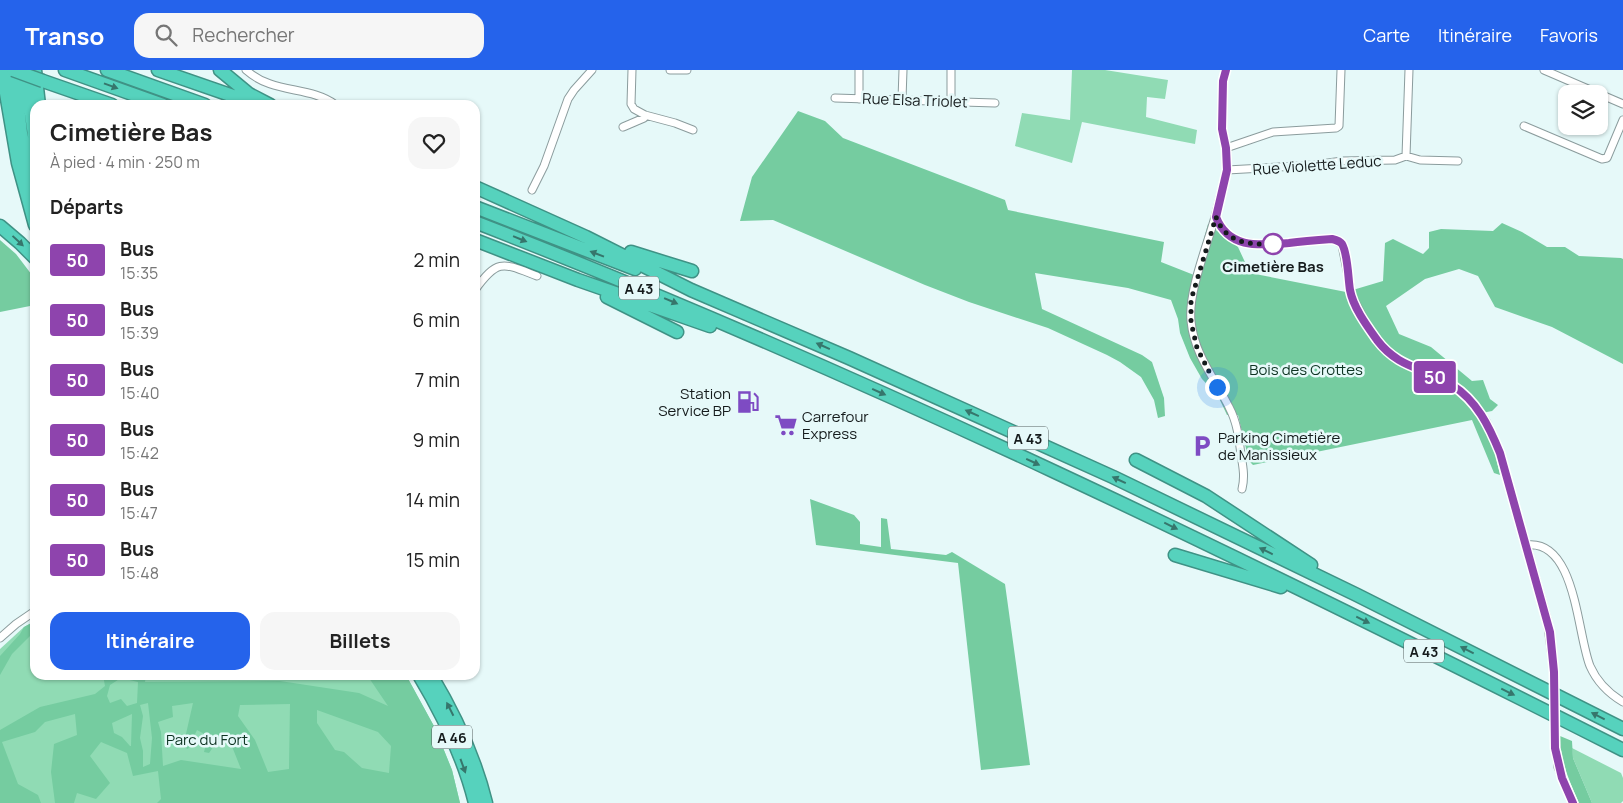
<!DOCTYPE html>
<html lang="fr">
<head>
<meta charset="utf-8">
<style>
  :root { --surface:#fff; --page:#f6f6f6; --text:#222; --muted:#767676; --accent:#2563eb }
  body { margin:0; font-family:Manrope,sans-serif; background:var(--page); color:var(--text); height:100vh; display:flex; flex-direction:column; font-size:19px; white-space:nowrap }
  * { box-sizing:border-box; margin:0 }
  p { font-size:16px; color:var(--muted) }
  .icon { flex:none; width:28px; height:28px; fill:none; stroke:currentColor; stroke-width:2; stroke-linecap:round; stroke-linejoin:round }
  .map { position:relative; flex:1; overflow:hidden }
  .side { position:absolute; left:30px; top:30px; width:450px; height:580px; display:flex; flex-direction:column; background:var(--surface); border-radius:15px; box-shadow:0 1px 4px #0004 }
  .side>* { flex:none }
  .badge { padding:0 10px; border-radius:4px; font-size:18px; line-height:32px }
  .controls { position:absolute; left:1558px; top:15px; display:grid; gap:10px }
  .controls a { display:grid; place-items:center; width:50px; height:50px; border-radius:10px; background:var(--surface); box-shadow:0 1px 4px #0004; font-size:25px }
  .you { position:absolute; width:25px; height:25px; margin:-12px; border:4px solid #fff; border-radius:50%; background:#1a73e8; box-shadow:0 0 0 8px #1a73e833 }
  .map>.badge { position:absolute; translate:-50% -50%; box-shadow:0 0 0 2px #fff }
  h2 { padding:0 20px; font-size:19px; line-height:45px }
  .round { display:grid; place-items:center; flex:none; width:52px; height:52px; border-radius:15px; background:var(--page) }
  .overview { display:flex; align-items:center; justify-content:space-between; height:85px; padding:0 20px }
  h1 { font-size:24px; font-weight:700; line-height:38px }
  .primary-button { display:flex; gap:10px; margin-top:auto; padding:10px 20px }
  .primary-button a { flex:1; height:58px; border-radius:15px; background:var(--accent); color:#fff; font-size:20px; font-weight:700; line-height:58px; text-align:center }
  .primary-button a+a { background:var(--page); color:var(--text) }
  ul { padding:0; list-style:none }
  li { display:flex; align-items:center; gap:15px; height:60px; padding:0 20px }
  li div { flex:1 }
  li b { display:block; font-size:19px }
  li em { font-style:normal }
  li .badge { min-width:55px; font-weight:700; text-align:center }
  header { display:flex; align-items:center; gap:30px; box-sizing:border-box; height:70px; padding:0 25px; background:var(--accent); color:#fff }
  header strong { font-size:24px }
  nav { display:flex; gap:28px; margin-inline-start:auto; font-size:18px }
  .search { width:350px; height:45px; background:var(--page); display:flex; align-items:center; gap:12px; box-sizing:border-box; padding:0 18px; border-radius:15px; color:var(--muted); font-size:19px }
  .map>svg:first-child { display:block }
</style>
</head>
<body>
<header>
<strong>Transo</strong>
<div class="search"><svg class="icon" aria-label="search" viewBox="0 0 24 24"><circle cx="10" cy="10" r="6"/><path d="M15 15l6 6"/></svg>Rechercher</div>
<nav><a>Carte</a><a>Itinéraire</a><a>Favoris</a></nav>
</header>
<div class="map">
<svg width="1623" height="733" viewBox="0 0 1623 733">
  <rect width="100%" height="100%" fill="#e6f9f9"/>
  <!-- green -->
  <path fill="#90dbb4" d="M 1072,0 L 1105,0 L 1168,10 L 1165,29 L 1147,27 L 1146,47 L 1197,60 L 1195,74 L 1082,52 L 1072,93 L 1015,76 L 1022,43 L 1070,50 Z
    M 35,551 L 35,605 L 406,605 L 435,658 L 452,700 L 460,733 L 0,733 L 0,579 L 24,557 Z
    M 1572,678 L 1621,703 L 1623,708 L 1623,731 L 1621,733 L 1592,733 L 1573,688 Z"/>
  <!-- forest -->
  <path fill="#75cca0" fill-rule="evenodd" d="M 798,41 L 825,51 L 843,68 L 1005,130 L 1008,140 L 1164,172 L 1161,192 L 1194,205 L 1208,154 L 1238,177 L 1250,203 L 1346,222 L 1383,211 L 1385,173 L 1393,169 L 1423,184 L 1429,178 L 1429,162 L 1441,159 L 1493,161 L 1502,153 L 1522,162 L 1547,177 L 1565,177 L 1579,186 L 1621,188 L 1623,189 L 1623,294 L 1552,257 L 1495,237 L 1478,206 L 1459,199 L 1425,209 L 1386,236 L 1399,264 L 1431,277 L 1472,311 L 1483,310 L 1490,329 L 1498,335 L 1492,341 L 1477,344 L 1493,374 L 1500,405 L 1494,403 L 1472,350 L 1253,395 L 1249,391 L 1238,345 L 1227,345 L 1218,326 L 1202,309 L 1190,288 L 1180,263 L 1178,249 L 1171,230 L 1128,218 L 1035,203 L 1042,239 L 1142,285 L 1152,292 L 1164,328 L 1165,346 L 1158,348 L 1154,330 L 1141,307 L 1120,292 L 1107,285 L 1048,258 L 969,232 L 925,215 L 773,150 L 740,151 L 752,107 Z
    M 0,170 L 16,184 L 35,209 L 35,235 L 0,242 Z
    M 810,429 L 854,445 L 860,452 L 860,474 L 881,477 L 881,448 L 887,449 L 891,479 L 946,485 L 952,482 L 1005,514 L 1030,695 L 981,700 L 958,493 L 816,475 Z
    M 35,551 L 35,561 L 12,584 L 0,605 L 0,586 L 20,564 L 24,557 Z
    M 103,605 L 146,605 L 145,612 L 280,611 L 359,623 L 388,636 L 367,605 L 406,605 L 435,658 L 452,700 L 460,733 L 157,733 L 161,729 L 158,701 L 133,706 L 127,683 L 101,672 L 90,686 L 110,713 L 96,729 L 77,723 L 74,733 L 55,733 L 51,702 L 54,674 L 77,665 L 75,644 L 45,652 L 35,662 L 2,672 L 18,714 L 38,725 L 41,733 L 0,733 L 0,660 L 40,637 L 95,624 L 105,616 ZM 121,608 L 138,612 L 137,633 L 127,636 L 121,629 L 110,633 L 107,626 L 110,615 ZM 148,633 L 152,668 L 150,694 L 143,697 L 143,681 L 140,668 L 143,646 L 140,635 ZM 193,633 L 183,677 L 188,679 L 197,660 L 208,666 L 204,682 L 209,683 L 218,670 L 229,669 L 241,699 L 181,690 L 163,696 L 161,662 L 158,652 L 173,647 L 172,636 ZM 290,634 L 289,699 L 268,702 L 255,670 L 238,646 L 240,635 ZM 317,640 L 378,662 L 391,676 L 389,703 L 362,698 L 344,682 L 335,680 L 317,653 ZM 132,644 L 131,676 L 130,676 L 122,667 L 114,663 L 112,653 Z
    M 1560,666 L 1572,671 L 1573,688 L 1592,733 L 1579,733 C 1569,710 1560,691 1560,666 Z"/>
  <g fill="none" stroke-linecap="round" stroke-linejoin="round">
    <defs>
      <path id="street" d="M 246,0 C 274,25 309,15 336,35
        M 632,0 L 631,34 L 634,39 L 645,45 L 675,53 L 693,60
        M 670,0 L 687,0
        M 1226,0 L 1223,11 L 1222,59 L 1226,78 L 1227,100 L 1215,147 C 1228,178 1258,175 1286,173 C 1301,172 1317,170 1332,169 L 1338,171 L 1342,175 L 1352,226 L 1369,259 L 1383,277 L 1396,289 L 1451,315 L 1464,325 L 1475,337 L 1486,351 L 1500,383 L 1547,549 L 1554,602
        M 1544,0 L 1623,34
        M 835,28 L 995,33
        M 859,29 L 859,0
        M 902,29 L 903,0
        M 951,31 L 951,0
        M 1524,56 L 1602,89 L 1607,88 L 1623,50
        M 623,57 L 644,48 L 645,45
        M 1226,78 L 1273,62 L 1336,58 L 1339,56 L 1341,0
        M 1406,86 L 1409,0
        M 1227,100 L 1314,95 L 1342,91 L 1395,90 L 1406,86 L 1420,90 L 1458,91
        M 532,120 L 544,96 L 568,29 L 574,20 L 592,0
        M 1215,147 C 1207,176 1188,222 1191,251 C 1194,284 1215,309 1229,337 C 1237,352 1239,368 1241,385 C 1243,397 1245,407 1242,419
        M 475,220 C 498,188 503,193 537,206
        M 1526,475 C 1576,468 1577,564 1590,596 C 1597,612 1608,623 1623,632
        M 0,568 L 16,554 L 35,541
        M 1555,668 L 1558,697 L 1573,733"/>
      <path id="highway" d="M 2,0 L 18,93 L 35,155
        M 14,0 L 21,63 L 35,124
        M 25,0 L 35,73
        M 35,0 L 39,35
        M 65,0 L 163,35
        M 107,0 L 205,35
        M 158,0 L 259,35
        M 220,0 L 249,24 L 270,35
        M 43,11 L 112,35
        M 475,117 L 586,167 L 691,220 L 849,288 L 1113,407 L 1357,525 L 1623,659
        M 475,137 L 635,199
        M 475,152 C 868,305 1247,490 1623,680
        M 0,156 L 20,173 L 35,188
        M 475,170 L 578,210 L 710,256
        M 631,182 L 692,201
        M 607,227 L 677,262
        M 1136,390 L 1206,426 L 1311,495
        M 1175,485 L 1281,517
        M 419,605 C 443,645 464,688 475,733
        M 431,605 C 455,645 475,688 486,733"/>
    </defs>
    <!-- street casing -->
    <use href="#street" stroke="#8b9c9d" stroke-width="9"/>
    <!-- highway casing -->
    <use href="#highway" stroke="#3f9285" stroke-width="15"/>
    <!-- street -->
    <use href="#street" stroke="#fff" stroke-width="7"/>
    <!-- highway -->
    <use href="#highway" stroke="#56d2bd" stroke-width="12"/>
    <defs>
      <path id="street-bridge" d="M 1554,602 L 1555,668"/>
      <path id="highway-bridge" d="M 13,0 L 43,11"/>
    </defs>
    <!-- street-bridge casing -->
    <use href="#street-bridge" stroke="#8b9c9d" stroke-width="9" stroke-linecap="butt"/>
    <!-- highway-bridge casing -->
    <use href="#highway-bridge" stroke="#3f9285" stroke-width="15" stroke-linecap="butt"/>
    <!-- street-bridge -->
    <use href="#street-bridge" stroke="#fff" stroke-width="7"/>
    <!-- highway-bridge -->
    <use href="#highway-bridge" stroke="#56d2bd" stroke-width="12"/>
  </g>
  <!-- one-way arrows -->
  <defs><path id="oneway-solid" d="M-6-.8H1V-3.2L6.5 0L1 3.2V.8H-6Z" transform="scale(1.25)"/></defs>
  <g fill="#36766c">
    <use href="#oneway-solid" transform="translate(111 16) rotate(20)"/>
    <use href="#oneway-solid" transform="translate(520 169) rotate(22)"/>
    <use href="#oneway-solid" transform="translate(18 171) rotate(43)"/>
    <use href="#oneway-solid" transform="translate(597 184) rotate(-159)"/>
    <use href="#oneway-solid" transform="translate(671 231) rotate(23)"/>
    <use href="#oneway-solid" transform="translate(823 276) rotate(-156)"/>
    <use href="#oneway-solid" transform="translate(879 322) rotate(24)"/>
    <use href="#oneway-solid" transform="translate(972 343) rotate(-156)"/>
    <use href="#oneway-solid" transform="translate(1033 392) rotate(25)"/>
    <use href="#oneway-solid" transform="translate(1119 410) rotate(-155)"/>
    <use href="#oneway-solid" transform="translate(1171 456) rotate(26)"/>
    <use href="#oneway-solid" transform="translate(1266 481) rotate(-154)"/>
    <use href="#oneway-solid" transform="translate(1363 550) rotate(26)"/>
    <use href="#oneway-solid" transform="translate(1467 580) rotate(-153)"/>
    <use href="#oneway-solid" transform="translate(1508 622) rotate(26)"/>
    <use href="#oneway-solid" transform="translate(450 639) rotate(-117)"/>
    <use href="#oneway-solid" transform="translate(1598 646) rotate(-153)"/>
    <use href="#oneway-solid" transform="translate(463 696) rotate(70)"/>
  </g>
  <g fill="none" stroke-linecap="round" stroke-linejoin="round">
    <defs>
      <path id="line" d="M 1226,0 L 1223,11 L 1222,59 L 1226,78 L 1227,100 L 1216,147 C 1229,180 1261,175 1289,173 C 1304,171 1318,170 1332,169 C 1336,170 1340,171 1342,174 C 1348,184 1348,208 1350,220 C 1353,237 1367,256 1377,270 C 1399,299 1424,297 1452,315 C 1477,331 1489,356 1500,383 L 1550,562 L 1554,602 L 1555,678 L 1562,708 L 1573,733"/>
    </defs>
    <!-- line casing -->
    <use href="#line" stroke="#fff" stroke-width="11"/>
    <!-- line -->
    <use href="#line" stroke="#8e44ad" stroke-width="8"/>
    <!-- walk -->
    <path stroke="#151b1c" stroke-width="5" stroke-dasharray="0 9" d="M 1217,317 L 1197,278 L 1191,252 L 1191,230 L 1216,147 C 1226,173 1248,175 1273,174"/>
  </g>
  <!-- icons -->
  <defs>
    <symbol id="fuel-bare" viewBox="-9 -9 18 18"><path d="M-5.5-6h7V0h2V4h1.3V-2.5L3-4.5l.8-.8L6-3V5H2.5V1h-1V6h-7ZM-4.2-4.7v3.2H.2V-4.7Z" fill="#7e4bc3" stroke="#e6f9f9" stroke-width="2.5" paint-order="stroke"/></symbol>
    <symbol id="supermarket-bare" viewBox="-9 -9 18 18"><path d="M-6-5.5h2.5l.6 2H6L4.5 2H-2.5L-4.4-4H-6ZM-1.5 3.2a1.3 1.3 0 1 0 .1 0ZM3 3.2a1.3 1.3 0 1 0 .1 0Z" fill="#7e4bc3" stroke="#e6f9f9" stroke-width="2.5" paint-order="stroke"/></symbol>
    <symbol id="parking-bare" viewBox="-9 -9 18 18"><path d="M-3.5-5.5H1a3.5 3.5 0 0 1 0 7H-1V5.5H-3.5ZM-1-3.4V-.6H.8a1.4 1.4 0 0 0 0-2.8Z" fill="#7e4bc3" stroke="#e6f9f9" stroke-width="2.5" paint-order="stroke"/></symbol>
  </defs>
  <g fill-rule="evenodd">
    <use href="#fuel-bare" x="732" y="316" width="32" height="32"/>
    <use href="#supermarket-bare" x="770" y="339" width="32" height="32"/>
    <use href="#parking-bare" x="1186" y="360" width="32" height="32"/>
  </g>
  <!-- markers -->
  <circle fill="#fff" stroke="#8e44ad" stroke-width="2.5" cx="1273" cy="174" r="10"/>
  <g text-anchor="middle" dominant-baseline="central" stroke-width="5" stroke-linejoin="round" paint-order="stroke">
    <!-- shield labels -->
    <g fill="#e6f9f9" stroke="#545e5e" stroke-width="1">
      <rect x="619" y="206.5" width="40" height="23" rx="4"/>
      <rect x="1008" y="356.5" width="40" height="23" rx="4"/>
      <rect x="1404" y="569.5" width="40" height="23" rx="4"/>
      <rect x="432" y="655.5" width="40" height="23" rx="4"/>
    </g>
    <g font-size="14" font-weight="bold" fill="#151b1c">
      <text x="639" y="218">A 43</text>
      <text x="1028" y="368">A 43</text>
      <text x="1424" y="581">A 43</text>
      <text x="452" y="667">A 46</text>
    </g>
    <!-- street labels -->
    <g font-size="15" fill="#151b1c" stroke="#e6f9f9">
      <text transform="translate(915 30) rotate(2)">Rue Elsa Triolet</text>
      <text transform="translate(1317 95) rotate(-4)">Rue Violette Leduc</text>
    </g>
    <!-- stop labels -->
    <g font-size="15" font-weight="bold" fill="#151b1c" stroke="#e6f9f9">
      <text x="1273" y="196">Cimetière Bas</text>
    </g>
    <!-- park labels -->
    <g font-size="15" fill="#0e3423" stroke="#e6f9f9">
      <text x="1306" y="299">Bois des Crottes</text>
      <text x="207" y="669">Parc du Fort</text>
    </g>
    <!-- poi labels -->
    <g font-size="15" fill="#151b1c" stroke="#e6f9f9" text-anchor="start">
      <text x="731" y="323" text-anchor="end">Station<tspan x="731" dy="17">Service BP</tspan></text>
      <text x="802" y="346">Carrefour<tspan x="802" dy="17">Express</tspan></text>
      <text x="1218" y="367">Parking Cimetière<tspan x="1218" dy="17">de Manissieux</tspan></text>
    </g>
  </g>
</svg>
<div class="controls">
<a><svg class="icon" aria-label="layers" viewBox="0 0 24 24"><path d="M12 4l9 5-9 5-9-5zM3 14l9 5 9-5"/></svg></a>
</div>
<div class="you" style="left:1217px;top:317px"></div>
<b class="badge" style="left:1435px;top:307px;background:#8e44ad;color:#fff">50</b>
<section class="side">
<div class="overview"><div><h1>Cimetière Bas</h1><p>À pied · 4 min · 250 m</p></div><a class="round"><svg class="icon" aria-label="heart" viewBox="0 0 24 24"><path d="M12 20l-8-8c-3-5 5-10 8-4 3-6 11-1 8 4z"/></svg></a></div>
<h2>Départs</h2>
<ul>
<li><span class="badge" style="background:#8e44ad;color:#fff">50</span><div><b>Bus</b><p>15:35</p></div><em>2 min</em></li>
<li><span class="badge" style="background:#8e44ad;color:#fff">50</span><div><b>Bus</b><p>15:39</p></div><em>6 min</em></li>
<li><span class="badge" style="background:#8e44ad;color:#fff">50</span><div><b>Bus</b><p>15:40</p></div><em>7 min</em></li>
<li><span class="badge" style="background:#8e44ad;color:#fff">50</span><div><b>Bus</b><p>15:42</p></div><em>9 min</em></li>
<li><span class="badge" style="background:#8e44ad;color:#fff">50</span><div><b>Bus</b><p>15:47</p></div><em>14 min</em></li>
<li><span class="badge" style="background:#8e44ad;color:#fff">50</span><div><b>Bus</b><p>15:48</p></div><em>15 min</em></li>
</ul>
<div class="primary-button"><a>Itinéraire</a><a>Billets</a></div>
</section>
</div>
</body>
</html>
